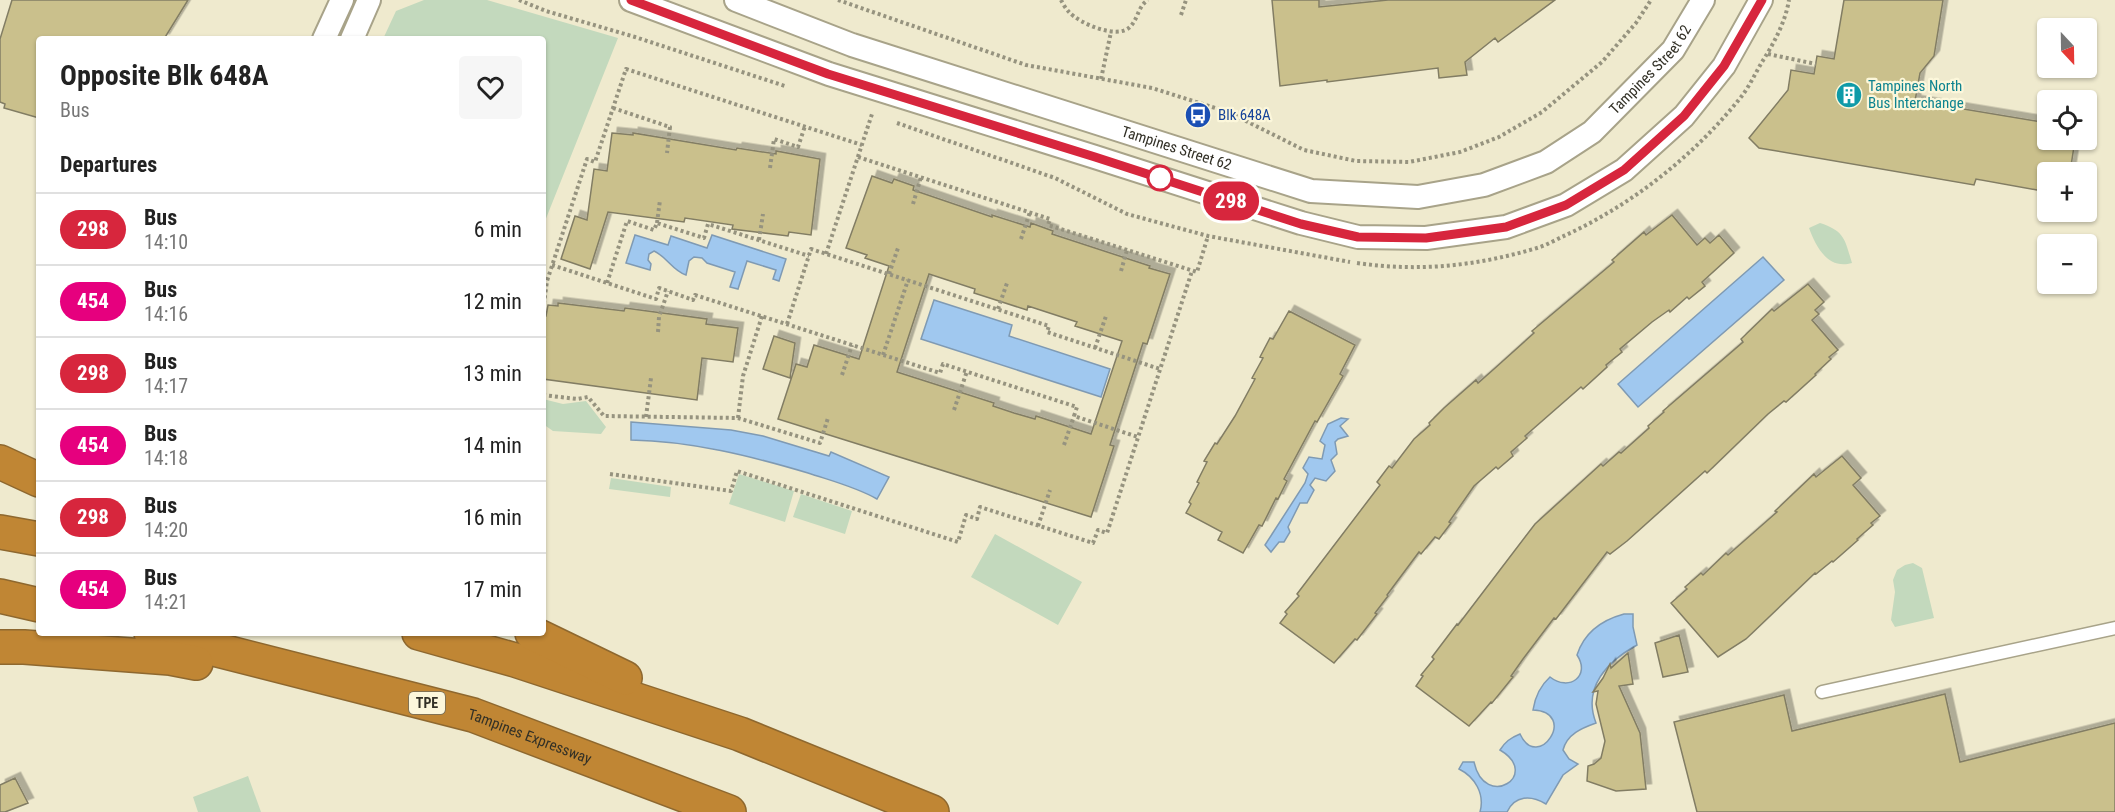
<!DOCTYPE html>
<html lang="en">
<head>
<meta charset="utf-8">
<style>
  :root { --surface:#fff; --page:#f6f6f6; --text:#222; --muted:#767676; --line:#e0e0e0 }
  body { margin:0; font-family:"Roboto Condensed",sans-serif; background:var(--page); color:var(--text); height:100vh; display:flex; flex-direction:column; font-size:22px; white-space:nowrap }
  * { box-sizing:border-box; margin:0 }
  p { font-size:20px; color:var(--muted) }
  .icon { flex:none; width:33px; height:33px; fill:none; stroke:currentColor; stroke-width:2; stroke-linecap:round; stroke-linejoin:round }
  .map { position:relative; flex:1; overflow:hidden }
  .side { position:absolute; left:36px; top:36px; width:510px; height:600px; display:flex; flex-direction:column; background:var(--surface); border-radius:6px; box-shadow:0 2px 4px #0004 }
  .side>* { flex:none }
  .badge { padding:0 12px; border-radius:20px; font-size:21px; line-height:39px }
  .needle { width:39px; rotate:158deg }
  .buttons { position:absolute; left:2037px; top:18px; display:grid; gap:12px }
  .buttons a { display:grid; place-items:center; width:60px; height:60px; border-radius:6px; background:var(--surface); box-shadow:0 2px 4px #0004; font-size:30px }
  .map>.badge { position:absolute; translate:-50% -50%; box-shadow:0 0 0 3px #fff }
  h2 { padding:0 24px; font-size:22px; line-height:54px }
  .round { display:grid; place-items:center; flex:none; width:63px; height:63px; border-radius:6px; background:var(--page) }
  .summary { display:flex; align-items:center; justify-content:space-between; height:102px; padding:0 24px }
  h1 { font-size:28px; font-weight:700; line-height:45px }
  ul { padding:0; list-style:none }
  li { display:flex; align-items:center; gap:18px; height:72px; padding:0 24px; border-top:2px solid var(--line) }
  li div { flex:1 }
  li b { display:block; font-size:22px }
  li em { font-style:normal }
  li .badge { min-width:66px; font-weight:700; text-align:center }
  .map>svg:first-child { display:block }
</style>
</head>
<body>
<div class="map">
<svg width="2115" height="812" viewBox="0 0 2115 812">
  <defs>
    <filter id="shadow"><feDropShadow dx="5.5" dy="-5.5" stdDeviation="0" flood-color="#0004"/></filter>
  </defs>
  <rect width="100%" height="100%" fill="#efeace"/>
  <!-- green -->
  <path fill="#c3d9bd" d="M 424,0 L 487,0 L 618,38 L 543,226 L 543,39 L 383,39 L 396,11 Z
    M 1820,223 C 1845,231 1845,240 1852,263 C 1828,270 1816,247 1809,228 Z
    M 543,399 L 563,404 L 586,401 L 606,427 L 601,434 L 553,431 L 543,424 Z
    M 739,474 L 794,491 L 785,522 L 729,504 Z
    M 611,478 L 671,487 L 670,497 L 609,489 Z
    M 801,494 L 852,511 L 845,534 L 793,517 Z
    M 995,534 L 1082,582 L 1058,625 L 971,577 Z
    M 1913,563 L 1922,568 L 1934,618 L 1895,627 L 1891,620 L 1895,592 L 1893,580 L 1897,570 L 1905,565 Z
    M 248,776 L 261,812 L 198,812 L 193,797 Z"/>
  <!-- water -->
  <path fill="#a0c8ef" stroke="#7f9ab3" stroke-width="1.5" d="M 635,235 L 668,245 L 671,236 L 707,248 L 712,235 L 786,259 L 779,281 L 773,279 L 776,270 L 747,261 L 738,289 L 730,287 L 735,272 L 707,263 L 702,258 L 694,257 L 689,261 L 686,275 C 673,271 666,256 654,251 L 649,254 L 648,260 L 651,264 L 650,270 L 626,263 Z
    M 1763,257 L 1784,280 L 1638,407 L 1618,384 Z
    M 934,300 L 1012,325 L 1009,336 L 1110,369 L 1101,397 L 921,339 Z
    M 1341,418 L 1348,419 L 1340,426 L 1348,436 L 1338,439 L 1335,442 L 1337,454 L 1331,460 L 1335,471 L 1326,481 L 1315,478 L 1310,485 L 1314,490 L 1307,503 L 1300,503 L 1288,527 L 1290,532 L 1284,542 L 1279,542 L 1271,552 L 1265,545 L 1305,483 L 1308,474 L 1303,468 L 1309,457 L 1322,459 L 1325,445 L 1320,441 L 1328,424 Z
    M 631,422 L 731,430 L 763,436 L 829,456 L 831,452 L 889,477 L 877,499 C 856,487 832,481 808,473 C 751,456 691,441 631,440 Z
    M 1624,614 L 1633,614 L 1633,627 L 1637,645 C 1608,661 1582,687 1596,723 C 1582,728 1567,734 1563,750 L 1569,759 L 1578,764 L 1563,775 L 1546,804 C 1531,795 1515,795 1507,812 L 1480,812 C 1485,794 1475,777 1459,769 L 1463,762 L 1474,762 C 1485,811 1542,775 1500,750 C 1505,742 1510,738 1520,734 C 1538,773 1579,712 1533,710 C 1535,697 1540,686 1550,677 C 1569,692 1591,676 1577,655 C 1584,633 1602,620 1624,614 Z"/>
  <!-- building -->
  <path fill="#cac08c" stroke="#827d64" stroke-width="1.5" fill-rule="evenodd" filter="url(#shadow)" d="M 12,0 L 188,0 L 164,39 L 39,39 L 39,118 L 4,108 L 5,104 L 0,102 L 0,39 Z
    M 1272,0 L 1319,0 L 1319,7 L 1388,0 L 1555,0 L 1498,42 L 1495,38 L 1465,62 L 1467,75 L 1439,78 L 1438,68 L 1327,82 L 1327,80 L 1280,86 Z
    M 1844,0 L 1943,0 L 1934,56 L 1920,73 L 1915,101 L 2048,123 L 2048,140 L 2075,140 L 2070,172 L 2048,172 L 2048,192 L 1976,179 L 1974,185 L 1759,148 L 1749,138 L 1788,90 L 1791,70 L 1814,74 L 1817,56 L 1834,59 Z
    M 612,133 L 633,135 L 633,133 L 736,150 L 737,148 L 776,154 L 776,151 L 820,159 L 811,235 L 789,232 L 788,236 L 732,229 L 733,225 L 685,218 L 684,222 L 608,212 L 590,269 L 561,259 L 575,216 L 587,220 L 594,169 L 607,171 Z
    M 872,176 L 892,183 L 894,179 L 914,186 L 913,190 L 992,217 L 992,215 L 1030,227 L 1031,223 L 1053,231 L 1052,234 L 1150,266 L 1149,268 L 1170,274 L 1147,344 L 1143,343 L 1110,445 L 1114,446 L 1091,517 L 778,419 L 796,364 L 807,367 L 814,345 L 859,359 L 889,266 L 865,258 L 867,255 L 846,248 ZM 929,274 L 975,289 L 974,293 L 1027,310 L 1028,306 L 1077,322 L 1075,326 L 1122,341 L 1091,434 L 1036,416 L 1035,419 L 1014,413 L 993,406 L 994,403 L 897,372 Z
    M 1672,215 L 1697,245 L 1705,238 L 1710,243 L 1719,235 L 1734,253 L 1702,282 L 1705,286 L 1689,299 L 1687,297 L 1670,312 L 1669,310 L 1652,322 L 1620,349 L 1622,352 L 1606,365 L 1607,367 L 1583,389 L 1581,387 L 1525,436 L 1527,438 L 1511,452 L 1513,456 L 1498,469 L 1496,467 L 1474,486 L 1449,522 L 1451,523 L 1439,539 L 1435,537 L 1421,554 L 1419,552 L 1387,595 L 1388,596 L 1375,613 L 1377,614 L 1357,640 L 1355,639 L 1334,663 L 1280,623 L 1287,614 L 1285,612 L 1299,596 L 1297,594 L 1380,485 L 1377,482 L 1389,466 L 1392,468 L 1414,439 L 1430,425 L 1429,423 L 1444,408 L 1476,380 L 1478,383 L 1494,369 L 1534,333 L 1532,331 L 1614,262 L 1612,260 L 1644,232 L 1646,235 Z
    M 1808,284 L 1824,302 L 1815,310 L 1819,314 L 1812,320 L 1838,350 L 1829,357 L 1831,359 L 1815,374 L 1816,375 L 1786,402 L 1784,401 L 1768,414 L 1707,473 L 1705,471 L 1627,541 L 1610,554 L 1607,552 L 1556,619 L 1554,618 L 1523,659 L 1511,676 L 1513,677 L 1492,703 L 1491,702 L 1469,726 L 1416,686 L 1423,676 L 1421,675 L 1434,659 L 1432,657 L 1457,624 L 1458,625 L 1535,524 L 1601,464 L 1603,466 L 1619,452 L 1621,453 L 1649,428 L 1648,426 L 1664,412 L 1663,411 L 1743,342 L 1741,339 L 1772,309 L 1774,311 Z
    M 558,303 L 624,311 L 625,308 L 707,319 L 706,324 L 738,328 L 733,362 L 702,358 L 697,400 L 543,379 L 543,316 L 546,316 L 548,305 L 558,306 Z
    M 1289,311 L 1355,345 L 1340,374 L 1343,376 L 1317,422 L 1315,421 L 1284,479 L 1287,481 L 1278,499 L 1276,498 L 1262,526 L 1259,525 L 1243,553 L 1218,540 L 1222,532 L 1186,513 L 1191,504 L 1189,502 L 1199,483 L 1197,482 L 1207,462 L 1204,461 L 1215,443 L 1217,444 L 1235,416 L 1255,379 L 1252,378 L 1263,358 L 1260,357 L 1270,338 L 1273,339 Z
    M 774,336 L 795,343 L 790,378 L 763,369 Z
    M 1842,456 L 1861,478 L 1853,485 L 1880,516 L 1871,523 L 1873,525 L 1857,539 L 1858,540 L 1833,562 L 1832,561 L 1816,574 L 1815,573 L 1746,639 L 1718,657 L 1671,603 L 1687,589 L 1685,587 L 1701,573 L 1703,575 L 1726,553 L 1728,555 L 1777,512 L 1775,511 L 1814,474 L 1816,477 Z
    M 1679,635 L 1688,672 L 1663,677 L 1655,643 Z
    M 1628,653 L 1633,684 L 1619,686 L 1640,733 L 1646,789 L 1616,791 L 1587,781 L 1588,766 L 1594,764 L 1601,758 L 1605,741 L 1596,704 L 1598,691 L 1593,692 L 1603,678 L 1610,664 L 1611,668 Z
    M 1945,694 L 1960,762 L 2115,723 L 2115,812 L 1697,812 L 1674,722 L 1784,695 L 1792,731 Z
    M 15,778 L 28,803 L 5,812 L 0,812 L 0,785 Z"/>
  <g fill="none" stroke-linecap="round" stroke-linejoin="round">
    <defs>
      <path id="service" d="M 1822,692 L 2115,628"/>
      <g id="minor">
        <path d="M 631,0 L 829,74 L 1095,157 L 1301,223 L 1358,237 L 1426,238 L 1506,227 L 1566,205 L 1624,170 L 1684,116 L 1724,66 L 1761,0"/>
        <path id="s1" d="M 736,0 L 852,45 L 1311,191 L 1418,197 L 1484,185 L 1546,162 L 1592,132 L 1673,50 L 1703,0"/>
        <path d="M 324,39 L 342,0"/>
        <path d="M 352,39 L 369,0"/>
      </g>
      <g id="motorway">
        <path d="M 0,462 L 39,480"/>
        <path d="M 0,532 L 39,539"/>
        <path d="M 0,596 L 39,605"/>
        <path id="s2" d="M 151,633 L 473,715 L 729,812"/>
        <path d="M 419,633 L 515,660 L 740,734 L 932,812"/>
        <path d="M 532,633 L 625,678"/>
        <path d="M 0,647 L 24,647 L 170,658 L 196,663"/>
      </g>
    </defs>
    <!-- service casing -->
    <use href="#service" stroke="#a8a389" stroke-width="15"/>
    <!-- minor casing -->
    <use href="#minor" stroke="#a8a389" stroke-width="26"/>
    <!-- motorway casing -->
    <use href="#motorway" stroke="#8e682f" stroke-width="36"/>
    <!-- path -->
    <path stroke="#96937f" stroke-width="4" stroke-dasharray="3 3" stroke-linecap="butt" d="M 519,0 L 546,11 L 635,37 L 785,86
      M 838,0 L 1026,65 L 1152,88 L 1228,112 L 1304,150 L 1356,161 L 1409,162 L 1460,152 L 1499,137 L 1542,112 L 1602,62 L 1636,23 L 1651,0
      M 1061,0 C 1063,4 1066,9 1069,12 C 1079,23 1117,40 1130,27 C 1138,19 1138,6 1148,0
      M 1181,15 L 1186,0
      M 1768,54 L 1816,64
      M 1101,79 L 1111,32
      M 613,108 L 670,127 L 667,153
      M 897,123 L 1055,178 L 1127,214 L 1208,236 L 1350,262
      M 858,157 L 1050,219 L 1048,225 L 1197,272 L 1208,236
      M 770,168 L 774,139 L 798,147 L 805,126
      M 913,204 L 921,177
      M 657,223 L 660,200
      M 1021,239 L 1030,212
      M 759,240 L 763,214
      M 826,254 L 872,114
      M 1357,263 C 1420,272 1476,266 1537,248 C 1547,245 1557,239 1566,235 C 1633,204 1695,155 1741,97 C 1749,87 1755,74 1762,62 C 1774,43 1785,23 1789,0
      M 552,265 L 656,299 L 659,288 L 693,300 L 695,295 L 940,373 L 943,364 L 1077,407 L 1074,416 L 1138,437
      M 1121,271 L 1127,250
      M 889,274 L 898,248
      M 607,283 L 627,221 L 654,230 L 657,223 L 704,238 L 708,224 L 809,256
      M 998,309 L 1007,283
      M 543,310 L 547,281 L 587,159 L 595,162 L 626,69 L 862,145
      M 787,324 L 811,249 L 1049,326 L 1047,332 L 1160,369
      M 658,332 L 659,317 L 668,291
      M 1095,348 L 1106,316
      M 883,355 L 908,280
      M 842,375 L 852,345
      M 543,395 L 577,399 L 588,397 L 604,416 L 738,418 L 820,443 L 828,418
      M 954,410 L 967,371
      M 646,417 L 651,378
      M 738,418 L 743,376 L 762,316
      M 1064,445 L 1074,416
      M 610,474 L 731,491 L 737,471 L 958,542 L 966,515 L 977,519 L 980,507 L 1093,543 L 1098,530 L 1107,533 L 1192,271
      M 1038,526 L 1050,490"/>
    <!-- service -->
    <use href="#service" stroke="#fff" stroke-width="12"/>
    <!-- minor -->
    <use href="#minor" stroke="#fff" stroke-width="22"/>
    <!-- motorway -->
    <use href="#motorway" stroke="#c08634" stroke-width="33"/>
  </g>
  <g fill="none" stroke-linecap="round" stroke-linejoin="round">
    <defs>
      <path id="line" d="M 631,0 L 828,74 L 1095,157 L 1301,224 L 1358,237 L 1426,238 L 1506,227 L 1566,205 L 1624,170 L 1684,116 L 1724,66 L 1762,0"/>
    </defs>
    <!-- line casing -->
    <use href="#line" stroke="#fff" stroke-width="14"/>
    <!-- line -->
    <use href="#line" stroke="#d7263d" stroke-width="9"/>
  </g>
  <!-- icons -->
  <defs>
    <symbol id="building-disc" viewBox="-11 -11 22 22"><circle r="9.5" fill="#0f9aa8" stroke="#fcf7db"/><path d="M-4-6H4V6H1V3H-1V6H-4ZM-2.5-4.3h1.7v1.8h-1.7ZM.8-4.3h1.7v1.8H.8ZM-2.5-1h1.7V.8h-1.7ZM.8-1h1.7V.8H.8Z" fill="#fff"/></symbol>
    <symbol id="bus-disc" viewBox="-11 -11 22 22"><circle r="9.5" fill="#1a4fb4" stroke="#fcf7db"/><path d="M-5-6H5V4H4V6H2V4H-2V6H-4V4H-5ZM-3.5-4V0h7V-4ZM-3.5 1.2v1.5H-2V1.2ZM2 1.2v1.5H3.5V1.2Z" fill="#fff"/></symbol>
  </defs>
  <g fill-rule="evenodd">
    <use href="#building-disc" x="1834" y="80" width="30" height="30"/>
    <use href="#bus-disc" x="1183" y="100" width="30" height="30"/>
  </g>
  <!-- markers -->
  <circle fill="#fff" stroke="#d7263d" stroke-width="3" cx="1160" cy="178" r="12"/>
  <g text-anchor="middle" dominant-baseline="central" stroke-width="4.5" stroke-linejoin="round" paint-order="stroke">
    <!-- shield labels -->
    <rect fill="#fcf7db" stroke="#6f6c5c" stroke-width="1.5" x="409" y="692" width="36" height="22" rx="4.5"/>
    <g font-size="14" font-weight="bold" fill="#323026">
      <text x="427" y="703">TPE</text>
    </g>
    <!-- street labels -->
    <g font-size="15" fill="#323026" stroke="#fcf7db">
      <text stroke="none"><textPath href="#s1" startOffset="987">Tampines Street 62</textPath></text>
      <text stroke="none"><textPath href="#s1" startOffset="465">Tampines Street 62</textPath></text>
      <text stroke="none"><textPath href="#s2" startOffset="393">Tampines Expressway</textPath></text>
    </g>
    <!-- culture labels -->
    <g font-size="15" fill="#0d838f" stroke="#fcf7db" text-anchor="start">
      <text x="1868" y="86">Tampines North<tspan x="1868" dy="17">Bus Interchange</tspan></text>
    </g>
    <!-- transit labels -->
    <g font-size="15" fill="#164399" stroke="#fcf7db" text-anchor="start">
      <text x="1218" y="115">Blk 648A</text>
    </g>
  </g>
</svg>
<div class="buttons">
<a><svg class="needle" viewBox="-14 -14 28 28"><path d="M0-13l5 13h-10z" fill="#e53935"/><path d="M0 13l5-13h-10z" fill="#767676"/></svg></a>
<a><svg class="icon" aria-label="locate" viewBox="0 0 24 24"><circle cx="12" cy="12" r="6"/><path d="M12 2v4M12 18v4M2 12h4M18 12h4"/></svg></a>
<a>+</a>
<a>−</a>
</div>
<b class="badge" style="left:1231px;top:201px;background:#d7263d;color:#fff">298</b>
<section class="side">
<div class="summary"><div><h1>Opposite Blk 648A</h1><p>Bus</p></div><a class="round"><svg class="icon" aria-label="heart" viewBox="0 0 24 24"><path d="M12 20l-8-8c-3-5 5-10 8-4 3-6 11-1 8 4z"/></svg></a></div>
<h2>Departures</h2>
<ul>
<li><span class="badge" style="background:#d7263d;color:#fff">298</span><div><b>Bus</b><p>14:10</p></div><em>6 min</em></li>
<li><span class="badge" style="background:#e6007e;color:#fff">454</span><div><b>Bus</b><p>14:16</p></div><em>12 min</em></li>
<li><span class="badge" style="background:#d7263d;color:#fff">298</span><div><b>Bus</b><p>14:17</p></div><em>13 min</em></li>
<li><span class="badge" style="background:#e6007e;color:#fff">454</span><div><b>Bus</b><p>14:18</p></div><em>14 min</em></li>
<li><span class="badge" style="background:#d7263d;color:#fff">298</span><div><b>Bus</b><p>14:20</p></div><em>16 min</em></li>
<li><span class="badge" style="background:#e6007e;color:#fff">454</span><div><b>Bus</b><p>14:21</p></div><em>17 min</em></li>
</ul>
</section>
</div>
</body>
</html>
